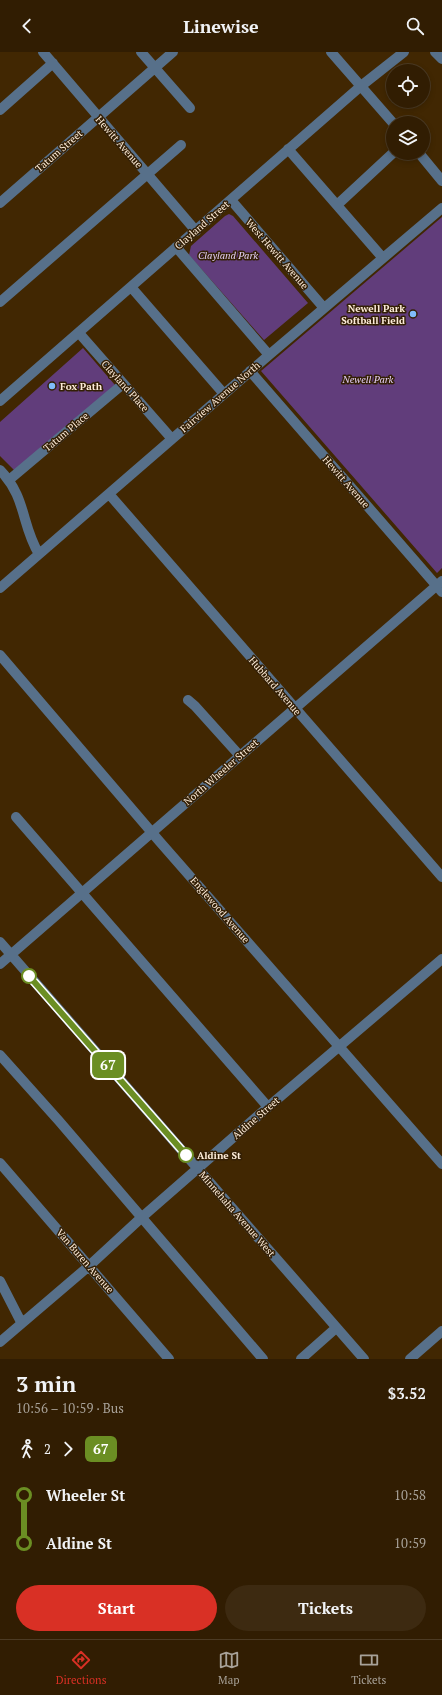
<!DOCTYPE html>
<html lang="en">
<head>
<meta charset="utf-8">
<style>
  :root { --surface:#311d02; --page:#3d2a11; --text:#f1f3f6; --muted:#a8a299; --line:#4c3b24; --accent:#d93025 }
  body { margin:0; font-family:"PT Serif",serif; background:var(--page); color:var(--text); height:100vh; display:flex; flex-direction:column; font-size:15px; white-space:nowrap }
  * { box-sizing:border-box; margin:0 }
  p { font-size:13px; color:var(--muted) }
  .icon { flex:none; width:22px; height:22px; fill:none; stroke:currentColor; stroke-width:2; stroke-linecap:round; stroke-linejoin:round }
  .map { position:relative; height:1307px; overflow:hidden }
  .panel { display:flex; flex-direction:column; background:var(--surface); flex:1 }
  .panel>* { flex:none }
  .badge { padding:0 8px; border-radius:6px; font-size:14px; line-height:26px }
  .tools { position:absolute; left:386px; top:12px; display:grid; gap:8px }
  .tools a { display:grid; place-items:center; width:44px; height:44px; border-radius:50%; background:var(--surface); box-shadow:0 2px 6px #0003,0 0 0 1px var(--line); font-size:20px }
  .map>.badge { position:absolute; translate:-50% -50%; box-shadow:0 0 0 2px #fff }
  .legs { display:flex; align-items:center; gap:6px; height:44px; padding:0 16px; font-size:13px }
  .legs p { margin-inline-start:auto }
  .summary { display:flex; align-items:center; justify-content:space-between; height:68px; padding:0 16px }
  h1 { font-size:22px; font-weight:600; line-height:30px }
  .action { display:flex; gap:8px; margin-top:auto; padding:8px 16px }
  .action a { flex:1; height:46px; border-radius:24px; background:var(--accent); color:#fff; font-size:16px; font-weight:600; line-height:46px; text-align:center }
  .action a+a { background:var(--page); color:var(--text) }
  ul { padding:0 16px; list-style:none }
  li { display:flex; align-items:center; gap:14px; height:48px; font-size:15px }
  li i { display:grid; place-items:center; width:6px; height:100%; margin:0 5px; background:currentColor }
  li i::after { content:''; width:10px; height:10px; margin:-5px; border:3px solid; border-radius:50%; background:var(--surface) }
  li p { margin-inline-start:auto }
  li:first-child i { background:linear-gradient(#0000 50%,currentColor 0) }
  li:last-child i { background:linear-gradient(currentColor 50%,#0000 0) }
  header { display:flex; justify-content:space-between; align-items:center; height:52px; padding:0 16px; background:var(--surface); font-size:18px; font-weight:600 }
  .tabs { display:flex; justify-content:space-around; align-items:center; height:56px; border-top:1px solid var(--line); background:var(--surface); font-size:11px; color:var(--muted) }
  .tabs a { display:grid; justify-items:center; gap:2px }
  .tabs .current { color:var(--accent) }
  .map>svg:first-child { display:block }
</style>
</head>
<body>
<header><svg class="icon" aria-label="back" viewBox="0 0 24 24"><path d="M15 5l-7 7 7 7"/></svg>Linewise<svg class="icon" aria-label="search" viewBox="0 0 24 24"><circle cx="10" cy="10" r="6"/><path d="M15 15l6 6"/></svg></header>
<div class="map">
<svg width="442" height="1307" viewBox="0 0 442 1307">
  <rect width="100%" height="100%" fill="#412702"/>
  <!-- green -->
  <path fill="#613d7b" d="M 229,162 L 233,164 L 308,251 L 264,288 L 189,203 L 191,194 L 225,164 Z
    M 442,165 L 442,516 L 437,521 L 261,319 Z
    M 83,296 L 115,333 L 16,420 L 0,404 L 0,370 Z"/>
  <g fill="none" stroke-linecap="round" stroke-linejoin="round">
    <!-- minor -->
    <path stroke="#57708a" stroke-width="10" d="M 43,0 L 196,179
      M 141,0 L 190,56
      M 331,0 L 393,71
      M 435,0 L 442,7
      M 0,58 L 53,11
      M 288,97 L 382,205
      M 419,101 L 442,129
      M 231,148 L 324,256
      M 0,151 L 173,0
      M 337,153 L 393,101
      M 176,195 L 269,303
      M 131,235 L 224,342
      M 0,250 L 181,93
      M 79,281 L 172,387
      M 250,319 L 442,540
      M 0,349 L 361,34 L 404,0
      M 0,418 C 27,446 21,473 39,502
      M 9,428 L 123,332
      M 109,442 L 442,825
      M 0,536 L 269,303 L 442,156
      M 0,603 L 160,790 L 442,1112
      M 188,648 L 195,654 L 240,704
      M 16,765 L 268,1055
      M 0,890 L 364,1307
      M 0,912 L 442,529
      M 0,1003 L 59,1069 L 263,1307
      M 0,1111 L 169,1307
      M 0,1229 L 21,1270
      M 0,1290 L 89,1214 L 141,1166 L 268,1055 L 442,907
      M 301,1307 L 336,1276
      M 410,1307 L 442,1279"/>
  </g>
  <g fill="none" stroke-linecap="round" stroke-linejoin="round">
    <defs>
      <path id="line-1" d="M 29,924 L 186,1103"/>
    </defs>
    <!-- line-1 casing -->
    <use href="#line-1" stroke="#fff" stroke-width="9"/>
    <!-- line-1 -->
    <use href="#line-1" stroke="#6b8e23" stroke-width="6"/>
  </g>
  <!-- markers -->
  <g fill="#80bdfa" stroke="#331f05" stroke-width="1.5">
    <circle cx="413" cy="262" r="4"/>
    <circle cx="52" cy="334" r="4"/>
  </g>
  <g fill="#fff" stroke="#6b8e23" stroke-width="2">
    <circle cx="29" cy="924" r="7"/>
    <circle cx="186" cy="1103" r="7"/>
  </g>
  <g text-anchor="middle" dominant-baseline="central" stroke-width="3" stroke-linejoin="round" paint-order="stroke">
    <!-- street labels -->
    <g font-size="10" fill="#fdecd9" stroke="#331f05">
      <text transform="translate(119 90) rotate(49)">Hewitt Avenue</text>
      <text transform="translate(59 99) rotate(-41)">Tatum Street</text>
      <text transform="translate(202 173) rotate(-41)">Clayland Street</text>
      <text transform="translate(277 202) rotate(49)">West Hewitt Avenue</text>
      <text transform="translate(125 334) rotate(48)">Clayland Place</text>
      <text transform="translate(220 345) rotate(-41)">Fairview Avenue North</text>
      <text transform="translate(66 380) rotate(-40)">Tatum Place</text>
      <text transform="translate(346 430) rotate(49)">Hewitt Avenue</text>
      <text transform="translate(275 634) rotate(49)">Hubbard Avenue</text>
      <text transform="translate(221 720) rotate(-41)">North Wheeler Street</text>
      <text transform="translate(220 858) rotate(49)">Englewood Avenue</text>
      <text transform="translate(256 1066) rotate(-41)">Aldine Street</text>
      <text transform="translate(237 1162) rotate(49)">Minnehaha Avenue West</text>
      <text transform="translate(85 1209) rotate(49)">Van Buren Avenue</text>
    </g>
    <!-- park labels -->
    <g font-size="10" font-style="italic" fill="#e4cff6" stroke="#331f05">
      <text x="228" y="203">Clayland Park</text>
      <text x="368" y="327">Newell Park</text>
    </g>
    <!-- poi labels -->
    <g font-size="10" font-weight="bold" fill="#fdecd9" stroke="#331f05" text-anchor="end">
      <text x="405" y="256">Newell Park<tspan x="405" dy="12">Softball Field</tspan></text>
      <text x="60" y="334" text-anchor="start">Fox Path</text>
    </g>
    <!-- stop labels -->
    <g font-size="10" font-weight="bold" fill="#fdecd9" stroke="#331f05" text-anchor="start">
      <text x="197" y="1103">Aldine St</text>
    </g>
  </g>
</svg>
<div class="tools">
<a><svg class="icon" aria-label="locate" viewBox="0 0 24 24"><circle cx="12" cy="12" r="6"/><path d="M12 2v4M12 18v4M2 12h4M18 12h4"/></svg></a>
<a><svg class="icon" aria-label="layers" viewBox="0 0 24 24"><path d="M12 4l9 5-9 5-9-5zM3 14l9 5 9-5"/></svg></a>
</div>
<b class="badge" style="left:108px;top:1013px;background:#6b8e23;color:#fff">67</b>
</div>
<section class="panel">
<div class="summary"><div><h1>3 min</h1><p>10:56 – 10:59 · Bus</p></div><b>$3.52</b></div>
<div class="legs"><svg class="icon" aria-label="walk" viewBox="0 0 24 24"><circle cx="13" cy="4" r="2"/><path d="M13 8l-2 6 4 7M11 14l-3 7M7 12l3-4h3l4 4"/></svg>2<svg class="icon" aria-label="forward" viewBox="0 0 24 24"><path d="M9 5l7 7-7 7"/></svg><b class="badge" style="background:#6b8e23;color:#fff">67</b></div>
<ul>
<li><i style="color:#6b8e23"></i><b>Wheeler St</b><p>10:58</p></li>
<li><i style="color:#6b8e23"></i><b>Aldine St</b><p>10:59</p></li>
</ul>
<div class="action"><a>Start</a><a>Tickets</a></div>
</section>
<nav class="tabs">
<a class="current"><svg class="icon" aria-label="directions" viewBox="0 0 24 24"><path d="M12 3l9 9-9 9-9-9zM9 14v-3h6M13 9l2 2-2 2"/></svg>Directions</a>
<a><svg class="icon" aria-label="map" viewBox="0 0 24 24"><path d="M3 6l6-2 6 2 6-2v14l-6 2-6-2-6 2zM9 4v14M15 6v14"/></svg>Map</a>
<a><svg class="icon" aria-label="tickets" viewBox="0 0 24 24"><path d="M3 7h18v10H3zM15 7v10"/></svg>Tickets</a>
</nav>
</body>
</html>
